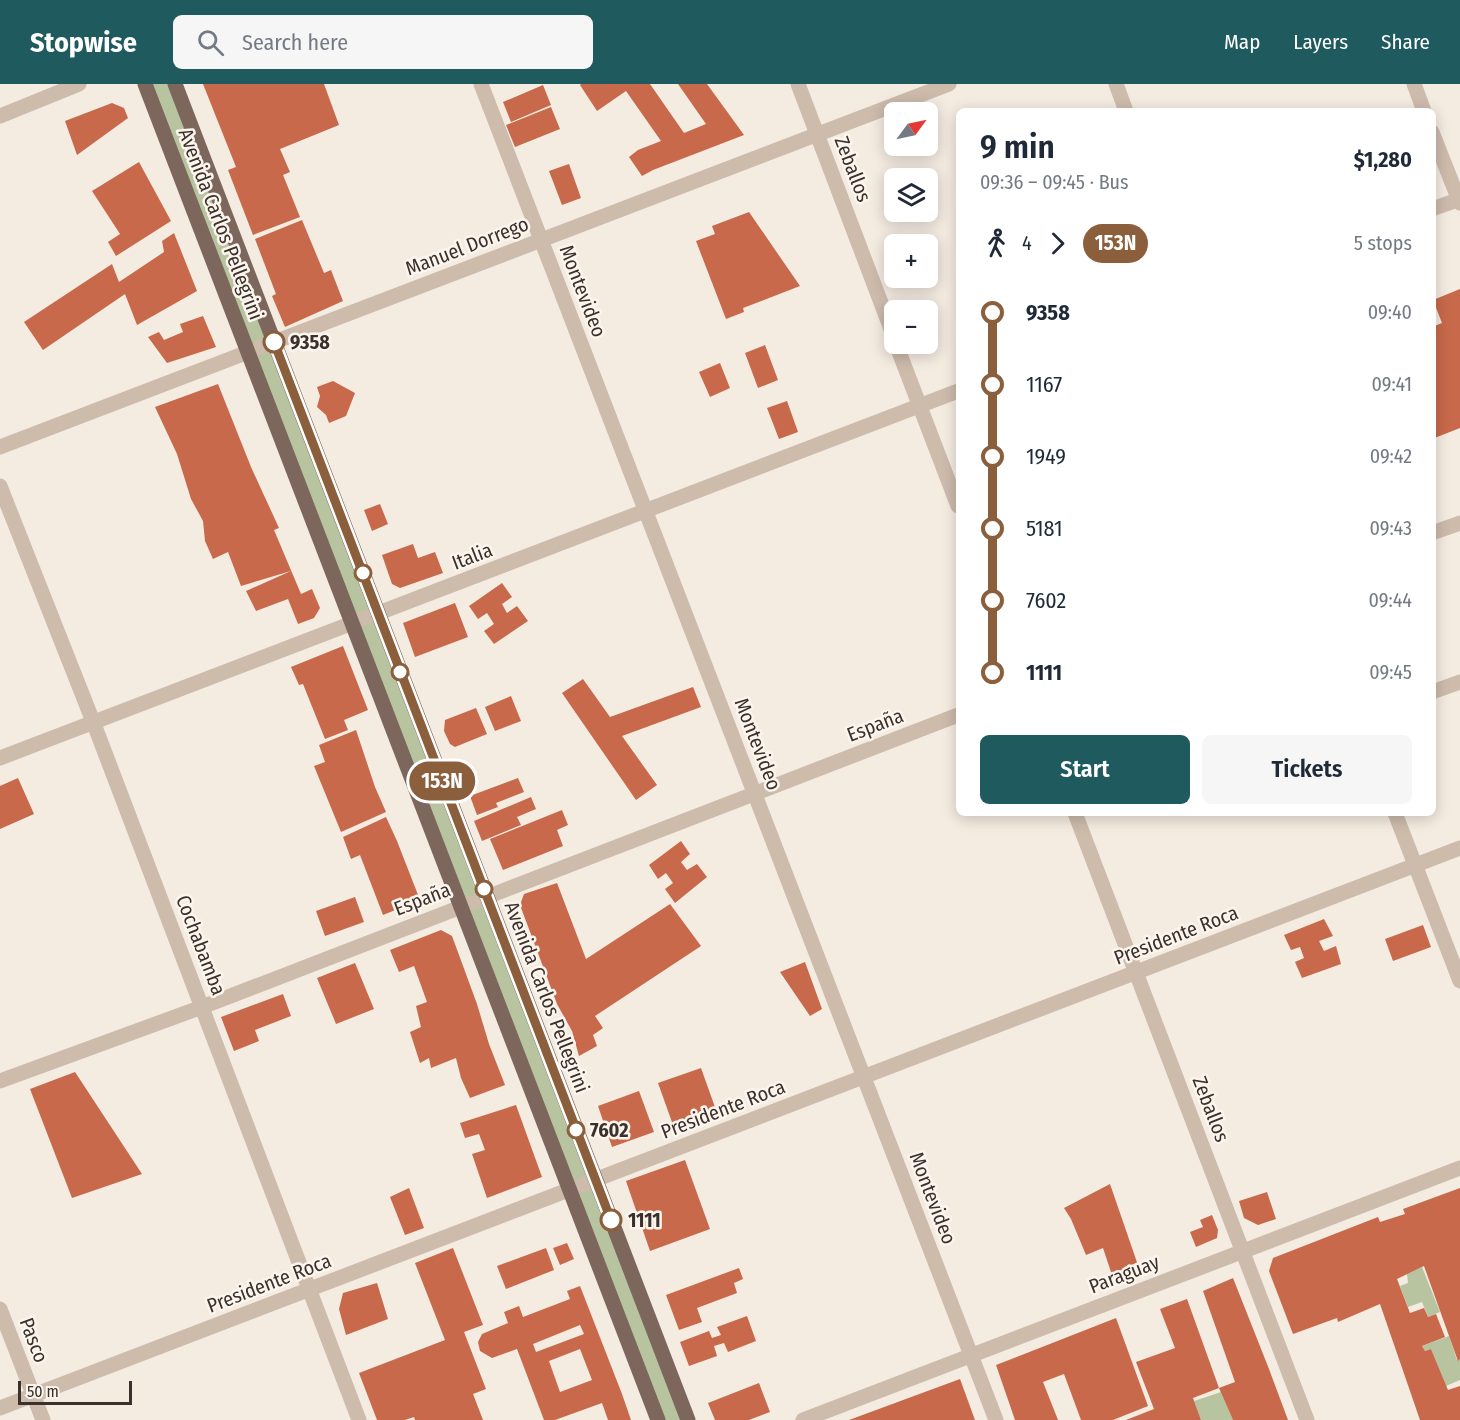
<!DOCTYPE html>
<html lang="en">
<head>
<meta charset="utf-8">
<style>
  :root { --surface:#fff; --page:#f6f6f7; --text:#1f2937; --muted:#747a83; --accent:#1f5a5e }
  body { margin:0; font-family:"Fira Sans Condensed",sans-serif; background:var(--page); color:var(--text); height:100vh; display:flex; flex-direction:column; font-size:22px; white-space:nowrap }
  * { box-sizing:border-box; margin:0 }
  p { font-size:20px; color:var(--muted) }
  .icon { flex:none; width:33px; height:33px; fill:none; stroke:currentColor; stroke-width:2; stroke-linecap:round; stroke-linejoin:round }
  .map { position:relative; flex:1; overflow:hidden }
  .sheet { position:absolute; left:956px; top:24px; width:480px; height:708px; display:flex; flex-direction:column; background:var(--surface); border-radius:9px; box-shadow:0 3px 15px #0003 }
  .sheet>* { flex:none }
  .badge { padding:0 12px; border-radius:20px; font-size:21px; line-height:39px }
  .needle { width:39px; rotate:57deg }
  .fabs { position:absolute; left:884px; top:18px; display:grid; gap:12px }
  .fabs a { display:grid; place-items:center; width:54px; height:54px; border-radius:9px; background:var(--surface); box-shadow:0 3px 15px #0003; font-size:30px }
  .scale { position:absolute; left:18px; bottom:15px; width:114px; box-sizing:border-box; padding-left:6px; border:3px solid #3b302b; border-top:0; font-size:16px; line-height:21px; white-space:nowrap; color:#3b302b; -webkit-text-stroke:4px #fbf5ee; paint-order:stroke }
  .map>.badge { position:absolute; translate:-50% -50%; box-shadow:0 0 0 3px #fff }
  .legs { display:flex; align-items:center; gap:9px; height:66px; padding:0 24px; font-size:20px }
  .legs p { margin-inline-start:auto }
  .overview { display:flex; align-items:center; justify-content:space-between; height:102px; padding:0 24px }
  h1 { font-size:33px; font-weight:600; line-height:45px }
  .cta { display:flex; gap:12px; margin-top:auto; padding:12px 24px }
  .cta a { flex:1; height:69px; border-radius:9px; background:var(--accent); color:#fff; font-size:24px; font-weight:600; line-height:69px; text-align:center }
  .cta a+a { background:var(--page); color:var(--text) }
  ul { padding:0 24px; list-style:none }
  li { display:flex; align-items:center; gap:21px; height:72px; font-size:22px }
  li i { display:grid; place-items:center; width:9px; height:100%; margin:0 8px; background:currentColor }
  li i::after { content:''; width:15px; height:15px; margin:-8px; border:4px solid; border-radius:50%; background:var(--surface) }
  li p { margin-inline-start:auto }
  li:first-child i { background:linear-gradient(#0000 50%,currentColor 0) }
  li:last-child i { background:linear-gradient(currentColor 50%,#0000 0) }
  header { display:flex; align-items:center; gap:36px; box-sizing:border-box; height:84px; padding:0 30px; background:var(--accent); color:#fff }
  header strong { font-size:28px }
  nav { display:flex; gap:33px; margin-inline-start:auto; font-size:21px }
  .search { width:420px; height:54px; background:var(--page); display:flex; align-items:center; gap:15px; box-sizing:border-box; padding:0 21px; border-radius:9px; color:var(--muted); font-size:22px }
  .map>svg:first-child { display:block }
</style>
</head>
<body>
<header>
<strong>Stopwise</strong>
<div class="search"><svg class="icon" aria-label="search" viewBox="0 0 24 24"><circle cx="10" cy="10" r="6"/><path d="M15 15l6 6"/></svg>Search here</div>
<nav><a>Map</a><a>Layers</a><a>Share</a></nav>
</header>
<div class="map">
<svg width="1460" height="1336" viewBox="0 0 1460 1336">
  <rect width="100%" height="100%" fill="#f4ebe1"/>
  <!-- green -->
  <path fill="#b8c4a0" d="M 145,0 L 175,0 L 688,1336 L 658,1336 Z
    M 1422,1183 L 1440,1228 L 1428,1233 L 1422,1218 L 1408,1223 L 1400,1202 L 1408,1199 L 1407,1190 Z
    M 1449,1252 L 1457,1276 L 1460,1274 L 1460,1296 L 1446,1302 L 1431,1265 L 1425,1267 L 1422,1262 Z
    M 1221,1308 L 1233,1336 L 1201,1336 L 1194,1317 Z"/>
  <!-- building -->
  <path fill="#c8694b" fill-rule="evenodd" d="M 203,0 L 324,0 L 339,41 L 280,65 L 290,88 L 283,91 L 300,133 L 253,151 L 228,86 L 236,83 Z
    M 581,0 L 650,0 L 684,49 L 706,40 L 678,0 L 707,0 L 744,51 L 653,86 L 642,92 L 629,73 L 638,66 L 661,57 L 626,7 L 597,27 L 580,1 Z
    M 543,1 L 551,21 L 511,38 L 503,18 Z
    M 112,19 L 124,24 L 128,34 L 77,71 L 65,37 Z
    M 551,23 L 560,45 L 515,63 L 506,41 Z
    M 139,78 L 171,137 L 116,172 L 108,158 L 120,150 L 92,107 Z
    M 569,80 L 581,114 L 562,121 L 549,87 Z
    M 749,128 L 800,202 L 743,224 L 744,228 L 726,235 L 696,157 L 715,150 L 712,142 Z
    M 302,136 L 324,189 L 331,186 L 343,217 L 285,243 L 272,212 L 276,210 L 255,155 Z
    M 174,149 L 197,207 L 137,241 L 125,210 L 43,266 L 24,238 L 112,180 L 119,198 L 164,168 L 162,157 Z
    M 1460,205 L 1460,344 L 1432,355 L 1432,243 L 1442,239 L 1433,216 Z
    M 203,232 L 216,263 L 167,279 L 148,253 L 159,248 L 164,256 L 183,248 L 180,240 Z
    M 765,261 L 778,296 L 758,304 L 745,269 Z
    M 720,279 L 730,304 L 710,313 L 699,288 Z
    M 333,297 L 355,309 L 346,332 L 329,339 L 326,331 L 317,323 L 320,312 L 317,303 Z
    M 218,300 L 251,383 L 279,444 L 274,446 L 301,510 L 312,505 L 320,524 L 314,534 L 298,540 L 288,515 L 256,527 L 246,507 L 291,487 L 241,502 L 228,468 L 213,475 L 205,457 L 203,437 L 191,415 L 177,370 L 155,323 Z
    M 787,317 L 798,348 L 779,355 L 767,324 Z
    M 380,420 L 388,440 L 372,447 L 364,426 Z
    M 413,460 L 418,474 L 435,468 L 443,489 L 400,504 L 392,500 L 382,471 Z
    M 502,499 L 512,513 L 502,520 L 507,529 L 517,522 L 528,537 L 494,560 L 484,547 L 494,540 L 487,529 L 478,535 L 469,522 Z
    M 455,519 L 468,553 L 415,573 L 403,539 Z
    M 343,562 L 368,626 L 344,636 L 348,646 L 325,655 L 303,600 L 299,601 L 291,583 Z
    M 583,595 L 610,633 L 693,603 L 701,623 L 622,652 L 657,701 L 636,716 L 562,609 Z
    M 511,612 L 521,637 L 495,647 L 485,623 Z
    M 476,624 L 487,650 L 455,663 L 450,660 L 444,647 L 445,636 Z
    M 356,646 L 375,703 L 386,728 L 341,748 L 314,682 L 325,678 L 319,661 Z
    M 18,694 L 34,730 L 0,745 L 0,702 Z
    M 518,694 L 524,708 L 496,719 L 498,723 L 477,731 L 470,712 Z
    M 531,713 L 536,725 L 517,733 L 521,741 L 482,757 L 474,737 Z
    M 562,726 L 568,741 L 557,746 L 563,762 L 503,786 L 490,755 Z
    M 386,733 L 397,757 L 420,816 L 383,831 L 360,771 L 351,775 L 343,753 Z
    M 681,757 L 690,770 L 681,778 L 687,786 L 697,780 L 707,793 L 675,819 L 665,805 L 673,799 L 666,789 L 658,795 L 649,781 Z
    M 557,799 L 586,875 L 670,820 L 701,862 L 595,932 L 603,944 L 593,951 L 597,962 L 579,972 L 572,947 L 557,920 L 520,821 L 524,810 Z
    M 355,813 L 364,838 L 325,852 L 316,827 Z
    M 1324,835 L 1333,852 L 1319,857 L 1324,867 L 1336,862 L 1341,880 L 1302,894 L 1295,878 L 1304,874 L 1300,863 L 1291,866 L 1284,851 Z
    M 1423,841 L 1431,863 L 1393,877 L 1385,855 Z
    M 441,846 L 452,852 L 477,920 L 489,960 L 505,1001 L 470,1014 L 461,994 L 456,974 L 431,984 L 429,974 L 420,979 L 410,948 L 421,943 L 416,922 L 427,918 L 414,882 L 399,888 L 390,866 Z
    M 805,878 L 822,925 L 810,932 L 780,888 Z
    M 355,879 L 374,925 L 336,940 L 317,894 Z
    M 283,910 L 291,932 L 255,946 L 259,957 L 234,967 L 221,933 Z
    M 701,984 L 716,1026 L 673,1041 L 658,999 Z
    M 75,988 L 142,1090 L 72,1114 L 30,1005 Z
    M 639,1007 L 654,1048 L 612,1063 L 598,1022 Z
    M 516,1021 L 542,1093 L 487,1114 L 472,1070 L 485,1066 L 479,1050 L 465,1054 L 460,1039 Z
    M 685,1076 L 710,1145 L 650,1167 L 626,1097 Z
    M 1110,1100 L 1140,1187 L 1114,1197 L 1103,1164 L 1086,1171 L 1071,1135 L 1064,1124 Z
    M 409,1104 L 424,1144 L 405,1151 L 390,1113 Z
    M 1460,1104 L 1460,1275 L 1458,1277 L 1424,1182 L 1397,1195 L 1410,1229 L 1424,1224 L 1428,1233 L 1436,1230 L 1445,1253 L 1422,1262 L 1425,1267 L 1431,1265 L 1448,1306 L 1460,1302 L 1460,1336 L 1420,1336 L 1380,1220 L 1338,1238 L 1337,1234 L 1293,1250 L 1269,1187 L 1273,1174 L 1378,1133 L 1380,1138 L 1405,1130 L 1403,1125 Z
    M 1267,1108 L 1276,1135 L 1258,1141 L 1244,1134 L 1239,1117 Z
    M 1212,1131 L 1218,1146 L 1217,1154 L 1196,1163 L 1190,1148 L 1203,1143 L 1200,1136 Z
    M 567,1159 L 574,1175 L 560,1181 L 553,1164 Z
    M 453,1164 L 483,1241 L 464,1248 L 486,1305 L 473,1310 L 483,1336 L 415,1336 L 414,1333 L 405,1336 L 377,1336 L 359,1289 L 445,1256 L 415,1179 Z
    M 546,1164 L 554,1186 L 506,1205 L 497,1182 Z
    M 739,1184 L 743,1195 L 734,1199 L 737,1209 L 697,1224 L 702,1238 L 679,1246 L 666,1211 Z
    M 1233,1194 L 1269,1285 L 1288,1336 L 1233,1336 L 1219,1304 L 1235,1298 L 1203,1207 Z
    M 377,1199 L 388,1235 L 346,1251 L 339,1225 L 343,1209 Z
    M 580,1202 L 622,1310 L 631,1336 L 608,1336 L 602,1319 L 555,1336 L 544,1336 L 517,1265 L 492,1274 L 480,1267 L 478,1258 L 482,1250 L 508,1239 L 504,1228 L 519,1222 L 523,1233 L 570,1215 L 567,1207 ZM 580,1241 L 584,1250 L 536,1268 L 533,1260 ZM 580,1265 L 592,1296 L 560,1308 L 549,1277 Z
    M 1187,1215 L 1219,1304 L 1193,1314 L 1201,1336 L 1126,1336 L 1154,1325 L 1136,1278 L 1175,1264 L 1160,1225 Z
    M 747,1232 L 756,1257 L 728,1268 L 724,1259 L 714,1262 L 717,1272 L 689,1282 L 680,1258 L 709,1247 L 712,1254 L 721,1251 L 717,1243 Z
    M 1116,1234 L 1148,1322 L 1113,1336 L 1081,1336 L 1064,1290 L 1043,1298 L 1058,1336 L 1015,1336 L 996,1281 Z
    M 960,1295 L 975,1336 L 849,1336 Z
    M 759,1299 L 770,1328 L 749,1336 L 715,1336 L 708,1319 Z"/>
  <g fill="none" stroke-linecap="round" stroke-linejoin="round">
    <!-- minor -->
    <path stroke="#cdbbac" stroke-width="15" d="M 481,0 L 996,1336
      M 798,0 L 894,253
      M 1116,0 L 1126,27
      M 1414,0 L 1424,27
      M 0,32 L 79,0
      M 1432,48 L 1460,119
      M 1432,125 L 1460,115
      M 896,260 L 958,422
      M 0,363 L 949,0
      M 0,402 L 94,640 L 359,1336
      M 1432,449 L 1460,439
      M 1432,608 L 1460,598
      M 0,674 L 958,307
      M 1075,729 L 1307,1336
      M 1395,729 L 1460,897
      M 0,997 L 202,923 L 958,631
      M 0,1225 L 43,1336
      M 0,1324 L 1460,764
      M 803,1336 L 1460,1084"/>
    <!-- primary -->
    <path stroke="#7d675c" stroke-width="15" d="M 145,0 L 658,1336
      M 175,0 L 688,1336"/>
  </g>
  <g fill="none" stroke-linecap="round" stroke-linejoin="round">
    <defs>
      <path id="line-1" d="M 274,258 L 611,1136"/>
    </defs>
    <!-- line-1 casing -->
    <use href="#line-1" stroke="#fff" stroke-width="14"/>
    <!-- line-1 -->
    <use href="#line-1" stroke="#8b5e3c" stroke-width="9"/>
  </g>
  <!-- markers -->
  <g fill="#fff" stroke="#8b5e3c" stroke-width="3">
    <circle cx="274" cy="258" r="10"/>
    <circle cx="363" cy="489" r="8"/>
    <circle cx="400" cy="588" r="8"/>
    <circle cx="484" cy="805" r="8"/>
    <circle cx="576" cy="1046" r="8"/>
    <circle cx="611" cy="1136" r="10"/>
  </g>
  <g text-anchor="middle" dominant-baseline="central" stroke-width="5" stroke-linejoin="round" paint-order="stroke">
    <!-- street labels -->
    <g font-size="20" fill="#3b302b" stroke="#fbf5ee">
      <text transform="translate(853 85) rotate(69)">Zeballos</text>
      <text transform="translate(221 140) rotate(69)">Avenida Carlos Pellegrini</text>
      <text transform="translate(467 162) rotate(-21)">Manuel Dorrego</text>
      <text transform="translate(583 207) rotate(69)">Montevideo</text>
      <text transform="translate(472 472) rotate(-21)">Italia</text>
      <text transform="translate(875 641) rotate(-21)">España</text>
      <text transform="translate(758 660) rotate(69)">Montevideo</text>
      <text transform="translate(422 815) rotate(-21)">España</text>
      <text transform="translate(1176 851) rotate(-21)">Presidente Roca</text>
      <text transform="translate(201 861) rotate(69)">Cochabamba</text>
      <text transform="translate(547 913) rotate(69)">Avenida Carlos Pellegrini</text>
      <text transform="translate(723 1025) rotate(-21)">Presidente Roca</text>
      <text transform="translate(1211 1025) rotate(69)">Zeballos</text>
      <text transform="translate(933 1114) rotate(69)">Montevideo</text>
      <text transform="translate(1124 1190) rotate(-21)">Paraguay</text>
      <text transform="translate(269 1199) rotate(-21)">Presidente Roca</text>
      <text transform="translate(34 1256) rotate(69)">Pasco</text>
    </g>
    <!-- stop labels -->
    <g font-size="20" font-weight="bold" fill="#3b302b" stroke="#fbf5ee" text-anchor="start">
      <text x="290" y="258">9358</text>
      <text x="590" y="1046">7602</text>
      <text x="628" y="1136">1111</text>
    </g>
  </g>
</svg>
<div class="fabs">
<a><svg class="needle" viewBox="-14 -14 28 28"><path d="M0-13l5 13h-10z" fill="#e53935"/><path d="M0 13l5-13h-10z" fill="#747a83"/></svg></a>
<a><svg class="icon" aria-label="layers" viewBox="0 0 24 24"><path d="M12 4l9 5-9 5-9-5zM3 14l9 5 9-5"/></svg></a>
<a>+</a>
<a>−</a>
</div>
<div class="scale">50 m</div>
<b class="badge" style="left:442px;top:697px;background:#8b5e3c;color:#fff">153N</b>
<section class="sheet">
<div class="overview"><div><h1>9 min</h1><p>09:36 – 09:45 · Bus</p></div><b>$1,280</b></div>
<div class="legs"><svg class="icon" aria-label="walk" viewBox="0 0 24 24"><circle cx="13" cy="4" r="2"/><path d="M13 8l-2 6 4 7M11 14l-3 7M7 12l3-4h3l4 4"/></svg>4<svg class="icon" aria-label="forward" viewBox="0 0 24 24"><path d="M9 5l7 7-7 7"/></svg><b class="badge" style="background:#8b5e3c;color:#fff">153N</b><p>5 stops</p></div>
<ul>
<li><i style="color:#8b5e3c"></i><b>9358</b><p>09:40</p></li>
<li><i style="color:#8b5e3c"></i><span>1167</span><p>09:41</p></li>
<li><i style="color:#8b5e3c"></i><span>1949</span><p>09:42</p></li>
<li><i style="color:#8b5e3c"></i><span>5181</span><p>09:43</p></li>
<li><i style="color:#8b5e3c"></i><span>7602</span><p>09:44</p></li>
<li><i style="color:#8b5e3c"></i><b>1111</b><p>09:45</p></li>
</ul>
<div class="cta"><a>Start</a><a>Tickets</a></div>
</section>
</div>
</body>
</html>
